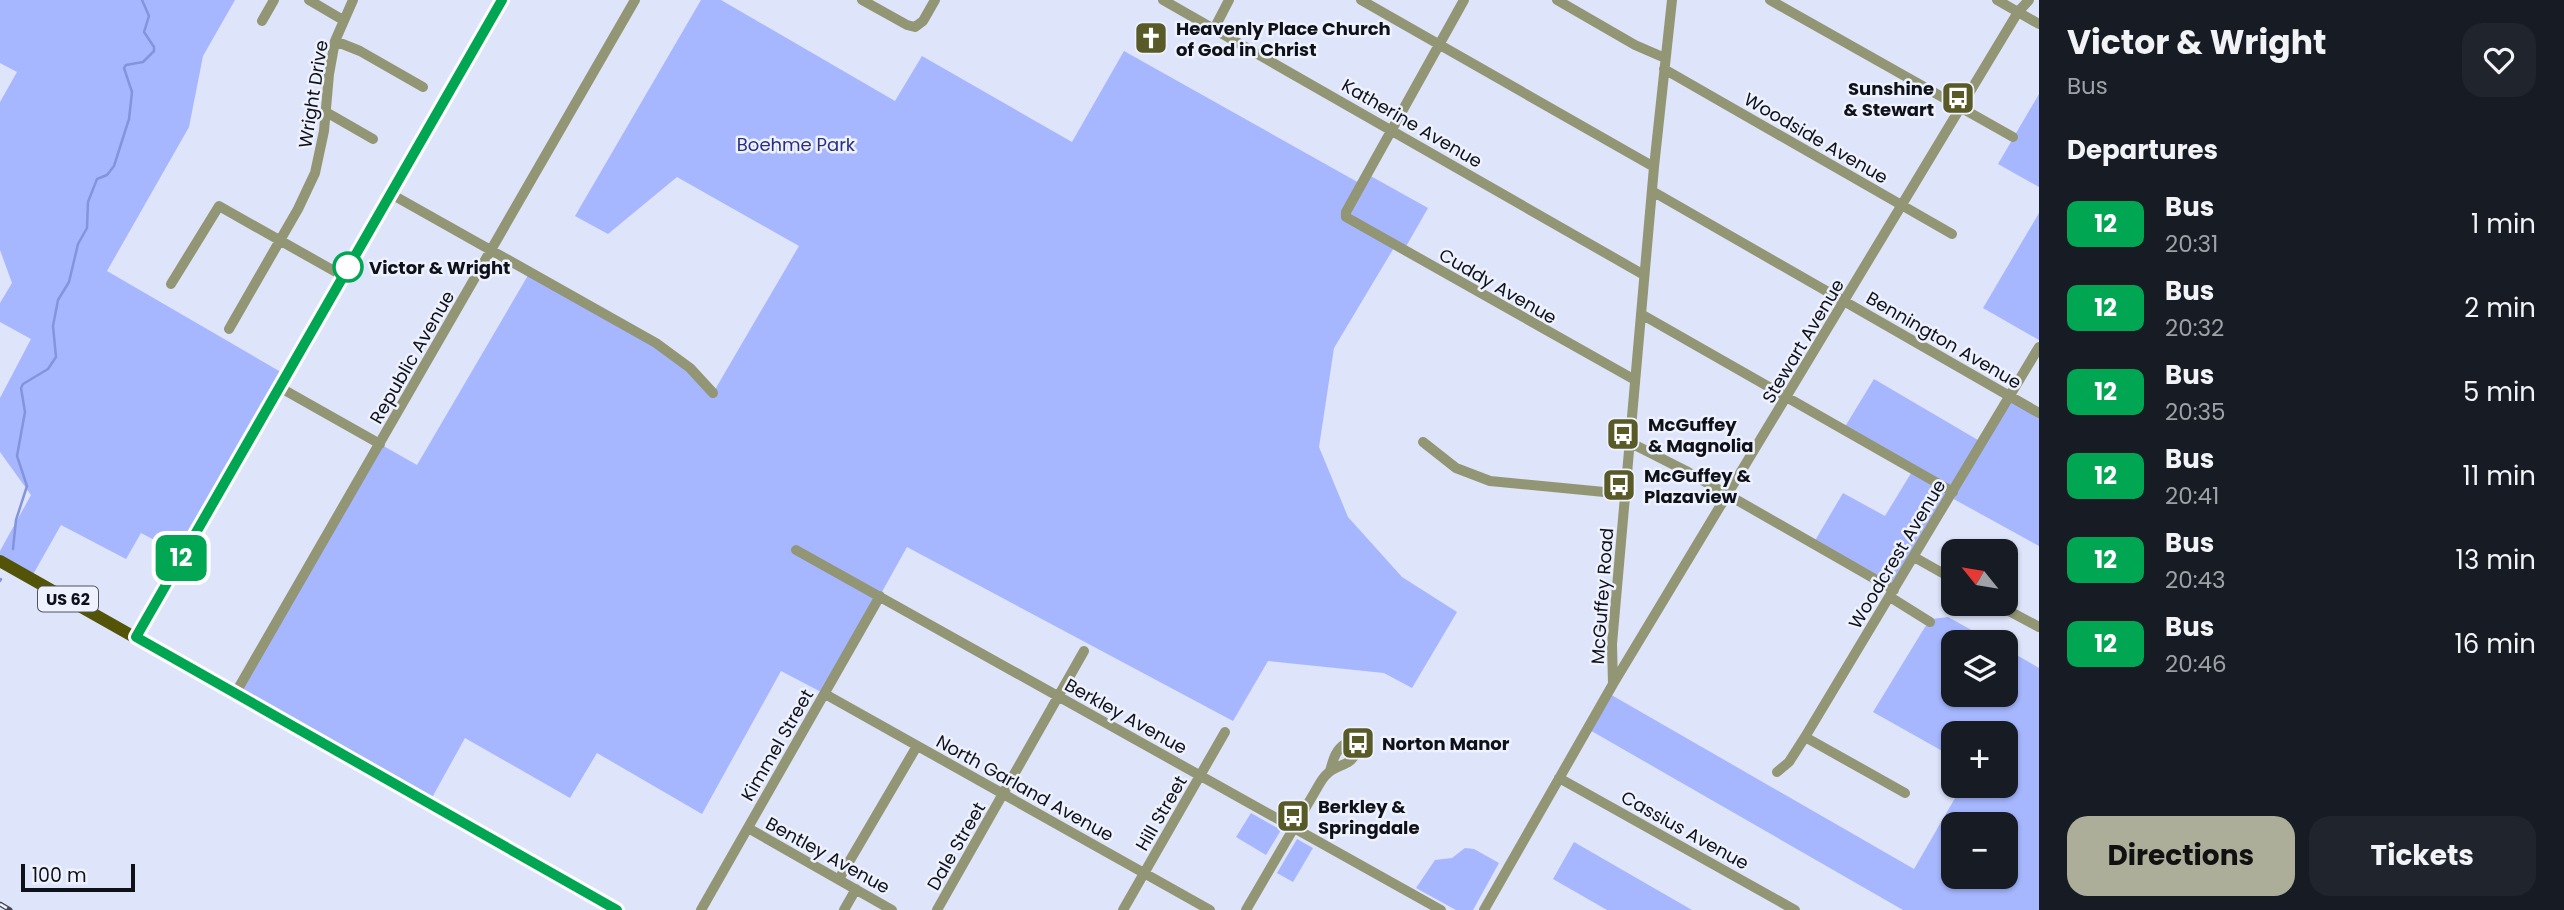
<!DOCTYPE html>
<html lang="en">
<head>
<meta charset="utf-8">
<style>
  :root { --surface:#171b24; --page:#20242c; --text:#f1f3f6; --muted:#9ea1a6; --accent:#acae99 }
  body { margin:0; font-family:Poppins,sans-serif; background:var(--page); color:var(--text); height:100vh; display:flex; flex-direction:column; font-size:26px; white-space:nowrap }
  * { box-sizing:border-box; margin:0 }
  p { font-size:23px; color:var(--muted) }
  .icon { flex:none; width:38px; height:38px; fill:none; stroke:currentColor; stroke-width:2; stroke-linecap:round; stroke-linejoin:round }
  .map { position:relative; flex:1; overflow:hidden }
  .sheet { display:flex; flex-direction:column; background:var(--surface); width:525px }
  .sheet>* { flex:none }
  .badge { padding:0 14px; border-radius:10px; font-size:24px; line-height:46px }
  .needle { width:46px; rotate:300deg }
  .controls { position:absolute; left:1941px; top:539px; display:grid; gap:14px }
  .controls a { display:grid; place-items:center; width:77px; height:77px; border-radius:14px; background:var(--surface); box-shadow:0 2px 5px #0004; font-size:35px }
  .scale { position:absolute; left:21px; bottom:18px; width:114px; box-sizing:border-box; padding-left:7px; border:4px solid #0f1118; border-top:0; font-size:19px; line-height:24px; white-space:nowrap; color:#0f1118; -webkit-text-stroke:5px #eef1fe; paint-order:stroke }
  .map>.badge { position:absolute; translate:-50% -50%; box-shadow:0 0 0 4px #fff }
  h2 { padding:0 28px; font-size:26px; line-height:63px }
  .round { display:grid; place-items:center; flex:none; width:74px; height:74px; border-radius:21px; background:var(--page) }
  .overview { display:flex; align-items:center; justify-content:space-between; height:119px; padding:0 28px }
  h1 { font-size:33px; font-weight:700; line-height:52px }
  .button { display:flex; gap:14px; margin-top:auto; padding:14px 28px }
  .button a { flex:1; height:80px; border-radius:21px; background:var(--accent); color:#111; font-size:28px; font-weight:700; line-height:80px; text-align:center }
  .button a+a { background:var(--page); color:var(--text) }
  ul { padding:0; list-style:none }
  li { display:flex; align-items:center; gap:21px; height:84px; padding:0 28px }
  li div { flex:1 }
  li b { display:block; font-size:26px }
  li em { font-style:normal }
  li .badge { min-width:77px; font-weight:700; text-align:center }
  main { display:flex; flex:1; min-height:0 }
  .map>svg:first-child { display:block }
</style>
</head>
<body>
<main>
<div class="map">
<svg width="2039" height="910" viewBox="0 0 2039 910">
  <rect width="100%" height="100%" fill="#dee4f9"/>
  <!-- green -->
  <path fill="#a6b7ff" fill-rule="evenodd" d="M 0,0 L 235,0 L 203,56 L 189,127 L 107,271 L 286,375 L 183,555 L 141,533 L 126,559 L 61,525 L 31,578 L 0,561 L 0,551 L 31,495 L 0,452 L 0,398 L 31,339 L 0,322 L 0,303 L 12,283 L 0,250 L 0,102 L 17,72 L 0,63 Z
    M 701,0 L 721,0 L 895,101 L 922,56 L 1072,142 L 1124,51 L 1361,184 L 1367,174 L 1428,208 L 1404,250 L 1395,246 L 1334,348 L 1319,447 L 1348,517 L 1402,577 L 1457,612 L 1412,688 L 1384,673 L 1268,661 L 1233,721 L 907,547 L 825,694 L 781,671 L 702,814 L 597,753 L 570,798 L 465,738 L 429,803 L 235,694 L 380,444 L 417,465 L 530,272 L 656,343 L 713,393 L 799,246 L 677,177 L 608,234 L 575,216 Z
    M 2039,94 L 2039,187 L 1998,164 Z
    M 2039,213 L 2039,340 L 1983,308 Z
    M 1874,379 L 1983,443 L 2010,396 L 2039,413 L 2039,546 L 1950,497 L 1894,590 L 1813,544 L 1843,493 L 1885,516 L 1913,470 L 1843,430 Z
    M 1948,617 L 1993,642 L 1953,642 L 1953,695 L 2006,695 L 2006,649 L 2039,668 L 2039,910 L 1903,910 L 1588,729 L 1608,693 L 1914,869 L 1962,786 L 2006,786 L 2006,733 L 1953,733 L 1953,757 L 1873,712 L 1925,627 L 1932,619 ZM 1953,824 L 2006,824 L 2006,877 L 1953,877 Z
    M 1251,813 L 1281,830 L 1266,855 L 1236,837 Z
    M 1297,839 L 1313,848 L 1293,882 L 1277,873 Z
    M 1574,842 L 1692,910 L 1607,910 L 1553,879 Z
    M 1465,848 L 1474,849 L 1499,863 L 1473,910 L 1456,910 L 1416,888 L 1435,860 L 1452,858 Z"/>
  <g fill="none" stroke-linecap="round" stroke-linejoin="round">
    <!-- stream -->
    <path stroke="#8494dc" stroke-width="2.5" d="M 13,549 L 16,520 L 27,486 L 17,456 L 25,412 L 21,388 L 23,384 L 48,369 L 56,357 L 53,326 L 58,300 L 69,282 L 78,244 L 87,228 L 88,202 L 97,179 L 107,175 L 114,166 L 129,119 L 132,92 L 124,68 L 126,65 L 143,62 L 154,51 L 154,47 L 144,32 L 149,16 L 142,0
      M 0,581 L 1,579"/>
    <!-- minor -->
    <path stroke="#939674" stroke-width="10" d="M 309,0 L 343,20
      M 862,0 L 907,25 L 915,27 L 923,21 L 935,0
      M 1163,0 L 1644,275
      M 1361,0 L 1654,167
      M 1464,0 L 1346,212 L 1346,217 L 1635,380
      M 1557,0 L 1635,45 L 1665,58
      M 1770,0 L 2013,137
      M 1997,0 L 2039,24
      M 262,21 L 274,0
      M 1214,29 L 1229,0
      M 335,41 L 360,51 L 423,87
      M 1664,69 L 1952,234
      M 326,112 L 373,139
      M 1652,191 L 2039,413
      M 391,194 L 656,343 L 690,368 L 713,393
      M 171,284 L 219,206 L 343,276
      M 1641,314 L 1953,492
      M 229,329 L 298,209 L 315,173 L 324,131 L 329,74 L 335,41 L 353,0
      M 279,387 L 380,444
      M 1423,442 L 1456,468 L 1490,481 L 1625,494
      M 1629,442 L 1688,472 L 1894,590
      M 796,550 L 1441,910
      M 1914,557 L 1953,579
      M 1890,597 L 1930,622
      M 1996,604 L 2039,627
      M 136,637 L 502,0
      M 1613,684 L 1612,644 L 1654,167 L 1672,0
      M 235,694 L 635,0
      M 825,694 L 1210,910
      M 1805,737 L 1905,793
      M 1777,772 L 1789,762 L 1805,737 L 2039,347
      M 1559,778 L 1795,910
      M 748,828 L 892,910
      M 839,879 L 917,746
      M 701,910 L 880,596
      M 844,910 L 856,889
      M 937,910 L 1084,651
      M 1123,910 L 1225,732
      M 1246,910 L 1320,783 C 1323,778 1327,773 1332,770 C 1342,764 1351,764 1356,753 L 1353,746 L 1345,744 C 1335,750 1333,761 1330,771
      M 1484,910 L 1613,684 L 2018,12 L 2029,0"/>
    <!-- major -->
    <path stroke="#535407" stroke-width="12" d="M 0,561 L 617,910"/>
    <defs>
      <path id="rail" d="M 0,904 L 10,910"/>
    </defs>
    <!-- rail casing -->
    <use href="#rail" stroke="#454853" stroke-width="5"/>
    <!-- rail -->
    <use href="#rail" stroke="#eef1fe" stroke-width="2.5" stroke-dasharray="8" stroke-linecap="butt"/>
  </g>
  <g fill="none" stroke-linecap="round" stroke-linejoin="round">
    <defs>
      <path id="line" d="M 502,0 L 136,637 L 617,910"/>
    </defs>
    <!-- line casing -->
    <use href="#line" stroke="#fff" stroke-width="16"/>
    <!-- line -->
    <use href="#line" stroke="#00a651" stroke-width="10"/>
  </g>
  <!-- icons -->
  <defs>
    <symbol id="church-square" viewBox="-11 -11 22 22"><rect x="-9" y="-9" width="18" height="18" rx="4" fill="#585a27" stroke="#eef1fe"/><path d="M-1.2-6h2.4v3.5h3.3v2.4h-3.3V6h-2.4V-.1h-3.3v-2.4h3.3Z" fill="#fff"/></symbol>
    <symbol id="bus-square" viewBox="-11 -11 22 22"><rect x="-9" y="-9" width="18" height="18" rx="4" fill="#585a27" stroke="#eef1fe"/><path d="M-5-6H5V4H4V6H2V4H-2V6H-4V4H-5ZM-3.5-4V0h7V-4ZM-3.5 1.2v1.5H-2V1.2ZM2 1.2v1.5H3.5V1.2Z" fill="#fff"/></symbol>
  </defs>
  <g fill-rule="evenodd">
    <use href="#church-square" x="1132" y="19" width="38" height="38"/>
    <use href="#bus-square" x="1939" y="79" width="38" height="38"/>
    <use href="#bus-square" x="1604" y="415" width="38" height="38"/>
    <use href="#bus-square" x="1600" y="466" width="38" height="38"/>
    <use href="#bus-square" x="1339" y="724" width="38" height="38"/>
    <use href="#bus-square" x="1274" y="797" width="38" height="38"/>
  </g>
  <!-- markers -->
  <circle fill="#fff" stroke="#00a651" stroke-width="3.5" cx="348" cy="267" r="14"/>
  <g text-anchor="middle" dominant-baseline="central" stroke-width="5" stroke-linejoin="round" paint-order="stroke">
    <!-- shield labels -->
    <rect fill="#eef1fe" stroke="#52545d" stroke-width="2" x="38" y="586.5" width="60" height="25" rx="5"/>
    <g font-size="16" font-weight="bold" fill="#0f1118">
      <text x="68" y="599">US 62</text>
    </g>
    <!-- poi labels -->
    <g font-size="18" font-weight="bold" fill="#0f1118" stroke="#eef1fe" text-anchor="start">
      <text x="1176" y="28">Heavenly Place Church<tspan x="1176" dy="21">of God in Christ</tspan></text>
      <text x="1934" y="88" text-anchor="end">Sunshine<tspan x="1934" dy="21">&amp; Stewart</tspan></text>
      <text x="1648" y="424">McGuffey<tspan x="1648" dy="21">&amp; Magnolia</tspan></text>
      <text x="1644" y="475">McGuffey &amp;<tspan x="1644" dy="21">Plazaview</tspan></text>
      <text x="1382" y="743">Norton Manor</text>
      <text x="1318" y="806">Berkley &amp;<tspan x="1318" dy="21">Springdale</tspan></text>
    </g>
    <!-- street labels -->
    <g font-size="18" fill="#0f1118" stroke="#eef1fe">
      <text transform="translate(313 94) rotate(-81)">Wright Drive</text>
      <text transform="translate(1412 123) rotate(30)">Katherine Avenue</text>
      <text transform="translate(1816 138) rotate(30)">Woodside Avenue</text>
      <text transform="translate(1498 286) rotate(30)">Cuddy Avenue</text>
      <text transform="translate(1944 340) rotate(30)">Bennington Avenue</text>
      <text transform="translate(1803 341) rotate(-59)">Stewart Avenue</text>
      <text transform="translate(412 357) rotate(-60)">Republic Avenue</text>
      <text transform="translate(1897 554) rotate(-59)">Woodcrest Avenue</text>
      <text transform="translate(1602 596) rotate(-86)">McGuffey Road</text>
      <text transform="translate(1126 716) rotate(29)">Berkley Avenue</text>
      <text transform="translate(777 745) rotate(-60)">Kimmel Street</text>
      <text transform="translate(1025 788) rotate(29)">North Garland Avenue</text>
      <text transform="translate(1161 813) rotate(-60)">Hill Street</text>
      <text transform="translate(1685 830) rotate(29)">Cassius Avenue</text>
      <text transform="translate(956 846) rotate(-60)">Dale Street</text>
      <text transform="translate(828 855) rotate(29)">Bentley Avenue</text>
    </g>
    <!-- park labels -->
    <g font-size="18" fill="#282f82" stroke="#eef1fe">
      <text x="796" y="144">Boehme Park</text>
    </g>
    <!-- stop labels -->
    <g font-size="18" font-weight="bold" fill="#0f1118" stroke="#eef1fe" text-anchor="start">
      <text x="369" y="267">Victor &amp; Wright</text>
    </g>
  </g>
</svg>
<div class="controls">
<a><svg class="needle" viewBox="-14 -14 28 28"><path d="M0-13l5 13h-10z" fill="#e53935"/><path d="M0 13l5-13h-10z" fill="#9ea1a6"/></svg></a>
<a><svg class="icon" aria-label="layers" viewBox="0 0 24 24"><path d="M12 4l9 5-9 5-9-5zM3 14l9 5 9-5"/></svg></a>
<a>+</a>
<a>−</a>
</div>
<div class="scale">100 m</div>
<b class="badge" style="left:181px;top:558px;background:#00a651;color:#fff">12</b>
</div>
<section class="sheet">
<div class="overview"><div><h1>Victor &amp; Wright</h1><p>Bus</p></div><a class="round"><svg class="icon" aria-label="heart" viewBox="0 0 24 24"><path d="M12 20l-8-8c-3-5 5-10 8-4 3-6 11-1 8 4z"/></svg></a></div>
<h2>Departures</h2>
<ul>
<li><span class="badge" style="background:#00a651;color:#fff">12</span><div><b>Bus</b><p>20:31</p></div><em>1 min</em></li>
<li><span class="badge" style="background:#00a651;color:#fff">12</span><div><b>Bus</b><p>20:32</p></div><em>2 min</em></li>
<li><span class="badge" style="background:#00a651;color:#fff">12</span><div><b>Bus</b><p>20:35</p></div><em>5 min</em></li>
<li><span class="badge" style="background:#00a651;color:#fff">12</span><div><b>Bus</b><p>20:41</p></div><em>11 min</em></li>
<li><span class="badge" style="background:#00a651;color:#fff">12</span><div><b>Bus</b><p>20:43</p></div><em>13 min</em></li>
<li><span class="badge" style="background:#00a651;color:#fff">12</span><div><b>Bus</b><p>20:46</p></div><em>16 min</em></li>
</ul>
<div class="button"><a>Directions</a><a>Tickets</a></div>
</section>
</main>
</body>
</html>
